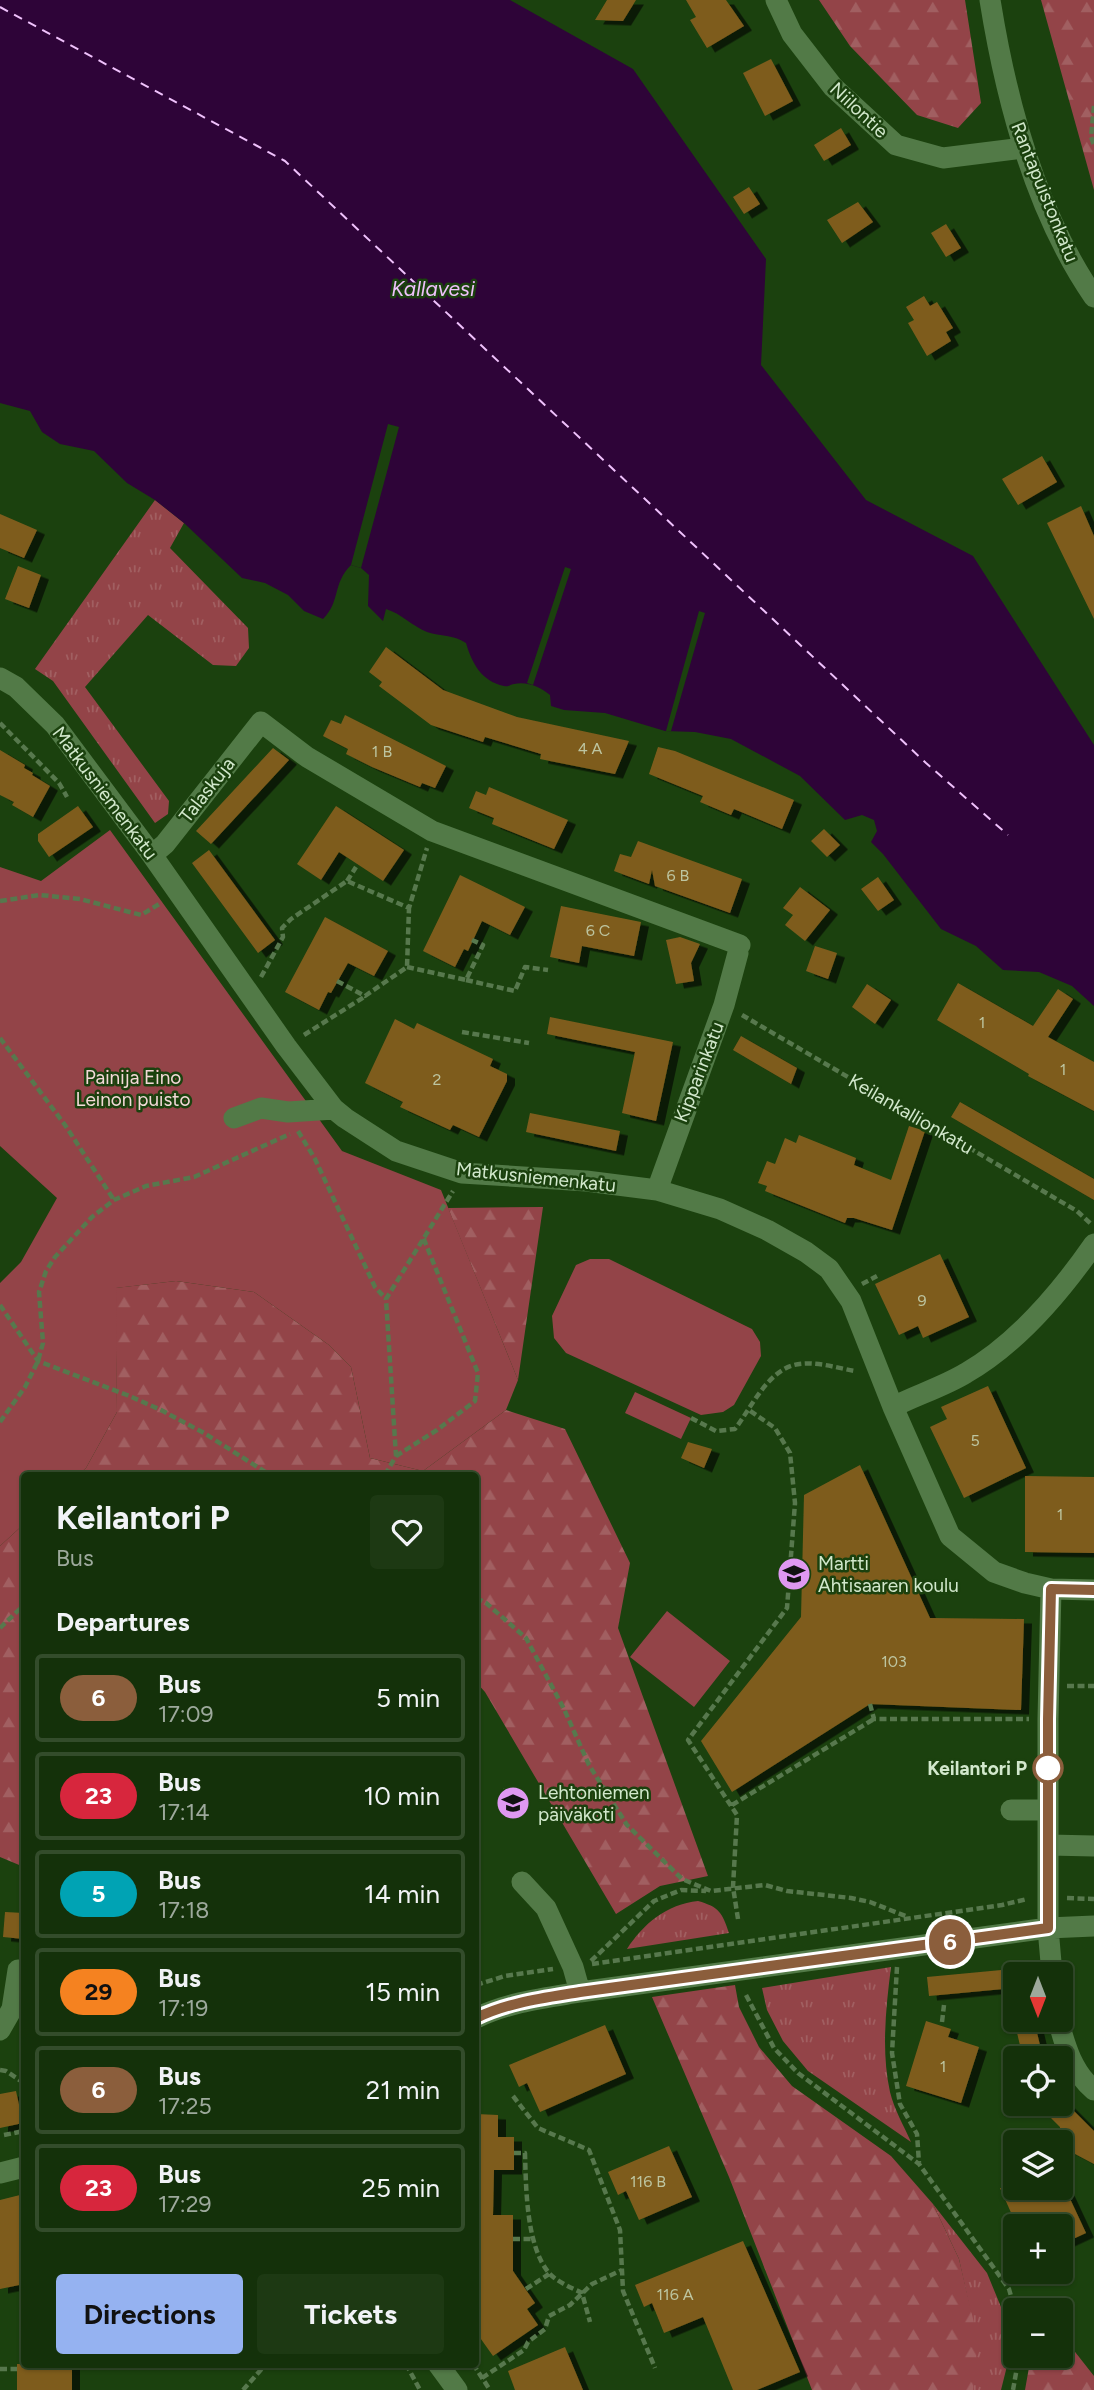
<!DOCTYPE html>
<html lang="en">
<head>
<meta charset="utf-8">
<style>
  :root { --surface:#14310a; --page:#1d3913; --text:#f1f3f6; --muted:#9da99c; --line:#334c2b; --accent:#95b2f1 }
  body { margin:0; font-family:Figtree,sans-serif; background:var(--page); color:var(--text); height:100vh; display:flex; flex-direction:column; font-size:26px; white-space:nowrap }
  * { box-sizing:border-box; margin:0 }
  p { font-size:23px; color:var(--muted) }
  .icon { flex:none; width:38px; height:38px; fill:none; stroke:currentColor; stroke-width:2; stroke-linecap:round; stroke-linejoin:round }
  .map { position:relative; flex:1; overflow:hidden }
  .sheet { position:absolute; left:21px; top:1472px; width:458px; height:896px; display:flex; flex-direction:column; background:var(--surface); border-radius:7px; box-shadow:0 2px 5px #0004,0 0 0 2px var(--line) }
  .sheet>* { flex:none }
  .badge { padding:0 14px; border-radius:23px; font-size:24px; line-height:46px }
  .needle { width:46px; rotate:180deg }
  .tools { position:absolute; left:1003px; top:1962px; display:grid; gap:14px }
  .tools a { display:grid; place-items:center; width:70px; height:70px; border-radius:7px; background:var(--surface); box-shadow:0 2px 5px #0004,0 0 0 2px var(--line); font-size:35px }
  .map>.badge { position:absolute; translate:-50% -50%; box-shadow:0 0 0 4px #fff }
  h2 { padding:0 35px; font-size:26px; line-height:63px }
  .round { display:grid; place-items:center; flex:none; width:74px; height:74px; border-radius:7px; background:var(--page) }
  .overview { display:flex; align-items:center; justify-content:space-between; height:119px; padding:0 35px }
  h1 { font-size:33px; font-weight:700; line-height:52px }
  .button { display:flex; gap:14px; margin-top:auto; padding:14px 35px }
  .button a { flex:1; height:80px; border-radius:7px; background:var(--accent); color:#111; font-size:28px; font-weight:700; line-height:80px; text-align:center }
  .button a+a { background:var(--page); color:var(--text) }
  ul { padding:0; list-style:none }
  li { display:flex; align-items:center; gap:21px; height:88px; margin:0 14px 10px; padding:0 21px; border:4px solid var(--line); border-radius:7px }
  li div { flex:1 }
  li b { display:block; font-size:26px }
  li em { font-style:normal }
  li .badge { min-width:77px; font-weight:700; text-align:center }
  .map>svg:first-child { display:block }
</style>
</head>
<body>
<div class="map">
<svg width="1094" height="2390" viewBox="0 0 1094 2390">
  <defs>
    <pattern id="grass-tufts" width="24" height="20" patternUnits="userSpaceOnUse" patternTransform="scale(1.75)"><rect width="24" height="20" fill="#934448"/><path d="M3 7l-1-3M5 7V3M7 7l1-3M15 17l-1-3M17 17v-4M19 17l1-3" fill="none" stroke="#a15f61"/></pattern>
    <pattern id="forest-firs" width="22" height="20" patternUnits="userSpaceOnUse" patternTransform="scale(1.75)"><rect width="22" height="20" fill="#934448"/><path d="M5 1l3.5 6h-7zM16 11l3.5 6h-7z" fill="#a15f61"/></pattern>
    <filter id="shadow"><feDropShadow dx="8" dy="4.5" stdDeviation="0" flood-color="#0009"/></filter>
  </defs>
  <rect width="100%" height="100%" fill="#1b410e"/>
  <!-- grass -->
  <path fill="url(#grass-tufts)" d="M 155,500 L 184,523 L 170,548 L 248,628 L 249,648 L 236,666 L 213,665 L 148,615 L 85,687 L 169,801 L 168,814 L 155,823 L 53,681 L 35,669 Z
    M 698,1901 C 719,1907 722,1912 729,1933 L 627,1949 C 643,1924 667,1904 698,1901 Z
    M 891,1967 C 886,2007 881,2051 890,2092 C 894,2109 904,2126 911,2142 L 808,2071 L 783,2041 L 767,2010 L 762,1988 Z
    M 933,2204 L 987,2273 L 1008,2324 L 1008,2362 L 1001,2390 L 972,2390 L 976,2336 L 959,2259 Z"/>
  <!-- forest -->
  <path fill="url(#forest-firs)" d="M 819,0 L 965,0 L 981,103 L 958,128 L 917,115 L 850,46 Z
    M 1041,0 L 1094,0 L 1094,190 Z
    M 543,1207 L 518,1380 L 448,1208 Z
    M 176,1281 L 254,1292 L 329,1345 L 351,1367 L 370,1458 L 423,1471 L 506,1410 L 565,1429 L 630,1563 L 618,1628 L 708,1876 L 660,1886 L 616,1914 L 485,1692 L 476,1682 L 476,1475 L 78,1475 L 86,1468 L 117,1412 L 115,1288 Z
    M 24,1524 L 24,1867 L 0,1857 L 0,1546 Z
    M 735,1985 L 739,2007 L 759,2047 L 792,2086 L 891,2156 L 933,2204 L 959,2259 L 978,2340 L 973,2390 L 812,2390 L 729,2177 L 652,1997 Z
    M 1061,2334 L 1094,2376 L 1094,2390 L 1025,2390 L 1031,2356 L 1060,2356 Z"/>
  <!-- park -->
  <path fill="#934448" d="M 110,830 L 342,1151 L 441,1190 L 518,1380 L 506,1410 L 423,1471 L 370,1458 L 351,1367 L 329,1345 L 254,1292 L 176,1281 L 116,1288 L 117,1412 L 86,1468 L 78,1475 L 24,1475 L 24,1524 L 0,1546 L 0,1283 L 21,1262 L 57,1198 L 0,1146 L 0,867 L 41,881 Z
    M 590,1259 L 609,1259 L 752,1329 L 760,1342 L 761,1356 L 734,1405 L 723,1412 L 701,1415 L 566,1353 L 554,1338 L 552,1316 L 576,1265 Z
    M 635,1392 L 691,1418 L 681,1439 L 625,1413 Z
    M 667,1611 L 730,1661 L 694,1707 L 630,1657 Z"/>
  <!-- water -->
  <path fill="#2e0438" d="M 0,0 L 510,0 L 633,69 L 766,259 L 761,365 L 866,500 L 973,556 L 1094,745 L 1094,1006 L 1072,986 L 1039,972 L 1003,970 L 976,946 L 941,929 L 883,854 L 871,842 L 877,831 L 874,820 L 862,815 L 845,820 L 800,776 L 731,739 L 695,732 L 665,731 L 605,713 L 564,710 L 551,706 L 550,695 C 541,687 527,681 514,684 C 509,685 509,687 504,686 C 481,681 472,663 466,643 C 453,634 441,637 427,632 C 412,626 402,614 386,609 L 383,621 L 368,606 L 369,575 L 361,568 L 351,565 C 332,584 341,601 323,619 L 304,611 L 288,595 L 265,583 L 242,578 L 184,523 L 155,500 L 127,483 L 94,451 L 60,444 L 42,432 L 30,411 L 0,403 Z"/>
  <!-- pier -->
  <path fill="#1b410e" d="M 388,424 L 399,427 L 361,568 L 351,565 Z
    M 565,567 L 571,569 L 533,685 L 527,683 Z
    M 699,611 L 705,613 L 671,731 L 666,731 Z"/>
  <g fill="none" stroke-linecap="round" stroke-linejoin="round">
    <!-- ferry -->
    <path stroke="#efc1fb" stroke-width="2" stroke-dasharray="9 7" stroke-linecap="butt" d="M 0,7 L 285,161 L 926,763 L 1008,835"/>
  </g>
  <!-- building -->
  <path fill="#7e5c1d" filter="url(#shadow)" d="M 607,0 L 636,0 L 623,21 L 595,20 Z
    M 686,0 L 726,0 L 744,26 L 707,48 L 690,20 L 696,17 Z
    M 771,59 L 793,101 L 765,116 L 743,73 Z
    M 841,128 L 851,145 L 824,161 L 814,145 Z
    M 749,187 L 760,204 L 744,214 L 733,197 Z
    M 858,202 L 873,222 L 842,243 L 827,220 Z
    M 946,224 L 961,248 L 946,257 L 931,233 Z
    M 924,296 L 930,306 L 937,302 L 953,328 L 946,332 L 951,341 L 927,356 L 908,323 L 914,320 L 906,307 Z
    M 1042,456 L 1057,482 L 1018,505 L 1002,479 Z
    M 1081,506 L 1094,536 L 1094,619 L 1047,523 Z
    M 0,514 L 37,530 L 24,558 L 0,548 Z
    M 18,566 L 41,575 L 29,608 L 5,599 Z
    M 386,647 L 443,690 L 517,717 L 629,741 L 615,774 L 540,759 L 541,754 L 485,737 L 483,742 L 431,725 L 379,686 L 382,682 L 369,672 Z
    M 345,715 L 446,766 L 435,788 L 422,783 L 420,787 L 372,767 L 346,754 L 348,749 L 323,736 L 331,720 L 341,724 Z
    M 658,747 L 675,751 L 794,800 L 782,829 L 734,809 L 731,815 L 700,802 L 703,796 L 649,774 Z
    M 273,748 L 289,760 L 211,844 L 196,831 Z
    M 0,750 L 25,765 L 24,768 L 33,773 L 32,775 L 50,786 L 33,817 L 12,805 L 14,802 L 0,795 Z
    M 489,787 L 568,820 L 554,849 L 492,824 L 494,818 L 469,808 L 476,791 L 486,795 Z
    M 78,806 L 93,827 L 49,857 L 38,841 L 38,834 Z
    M 336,806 L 404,850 L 383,881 L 339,852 L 321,880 L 297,864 Z
    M 824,829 L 840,845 L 827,857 L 811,841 Z
    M 638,841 L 742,879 L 730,913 L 655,886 L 652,870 L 649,884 L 614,871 L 620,854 L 631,857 Z
    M 209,850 L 275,940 L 258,953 L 192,863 Z
    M 460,875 L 525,907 L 510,935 L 482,921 L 468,951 L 464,949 L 455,967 L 423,951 Z
    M 878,877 L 894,900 L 878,911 L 861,889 Z
    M 800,887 L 830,910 L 805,941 L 785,925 L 793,915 L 783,908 Z
    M 561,906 L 641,922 L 634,956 L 582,946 L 579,963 L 550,957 Z
    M 325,917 L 388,951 L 374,976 L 348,963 L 331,993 L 328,992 L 319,1010 L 285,992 Z
    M 680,937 L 700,944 L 691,963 L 694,981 L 676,984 L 666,940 Z
    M 815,946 L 837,953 L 828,979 L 806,971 Z
    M 958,983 L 1033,1026 L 1058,989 L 1073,999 L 1048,1037 L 1094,1062 L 1094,1111 L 1028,1076 L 1029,1074 L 937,1020 Z
    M 867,984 L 891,1000 L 875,1024 L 852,1007 Z
    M 550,1017 L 673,1042 L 656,1121 L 622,1113 L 635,1052 L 547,1034 Z
    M 395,1019 L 414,1029 L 417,1023 L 493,1059 L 490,1066 L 507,1074 L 507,1081 L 479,1137 L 453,1125 L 450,1130 L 400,1107 L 403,1102 L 365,1083 Z
    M 741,1036 L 797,1068 L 791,1084 L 733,1050 Z
    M 960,1102 L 1094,1179 L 1094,1200 L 951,1117 Z
    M 530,1113 L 620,1131 L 616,1151 L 526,1132 Z
    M 909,1126 L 925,1131 L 892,1230 L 854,1218 L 847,1218 L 845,1223 L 765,1191 L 767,1186 L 758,1183 L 767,1161 L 775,1164 L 785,1138 L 796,1143 L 799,1135 L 856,1158 L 854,1165 L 891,1180 Z
    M 940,1254 L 969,1317 L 923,1338 L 918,1326 L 899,1335 L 875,1284 Z
    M 988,1386 L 1026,1468 L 964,1498 L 930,1427 L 947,1419 L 941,1407 Z
    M 688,1442 L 712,1449 L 704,1468 L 681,1458 Z
    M 860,1465 L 930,1618 L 1024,1619 L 1021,1710 L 870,1704 L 732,1792 L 701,1741 L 801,1617 L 804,1495 Z
    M 1025,1476 L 1094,1477 L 1094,1553 L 1025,1552 Z
    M 5,1912 L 24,1913 L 24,1939 L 3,1937 Z
    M 1012,1969 L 1014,1988 L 929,1996 L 927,1977 Z
    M 1014,2020 L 1034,2020 L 1043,2058 L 1023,2058 Z
    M 926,2021 L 951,2029 L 948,2037 L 979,2047 L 961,2103 L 906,2086 Z
    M 605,2025 L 626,2074 L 540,2112 L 527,2083 L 519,2087 L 509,2065 Z
    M 16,2091 L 23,2123 L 0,2128 L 0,2094 Z
    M 1044,2104 L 1067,2104 L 1094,2131 L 1094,2164 L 1060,2146 L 1060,2127 L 1051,2118 Z
    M 476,2114 L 498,2115 L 498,2137 L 514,2137 L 514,2170 L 494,2170 L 493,2215 L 513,2215 L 513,2271 L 535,2303 L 527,2309 L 538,2325 L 493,2356 L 476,2332 Z
    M 669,2146 L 692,2197 L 639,2220 L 626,2191 L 618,2195 L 608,2172 Z
    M 1000,2188 L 1065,2188 L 1086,2233 L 1060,2245 L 1060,2226 L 1017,2226 Z
    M 24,2194 L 24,2284 L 0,2289 L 0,2200 Z
    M 743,2241 L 800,2372 L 757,2390 L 733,2390 L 703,2317 L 664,2333 L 652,2303 L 644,2307 L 635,2285 Z
    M 565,2347 L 583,2390 L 515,2390 L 508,2371 Z
    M 17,2364 L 72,2364 L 72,2390 L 17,2390 Z"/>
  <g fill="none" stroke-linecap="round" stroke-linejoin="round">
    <!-- path -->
    <path stroke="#57784d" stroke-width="4.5" stroke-dasharray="7 3.5" stroke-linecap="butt" d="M 1094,106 L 1091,137 L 1094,145
      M 0,723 L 59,783 L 67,797
      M 347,881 L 356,867
      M 0,901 L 40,895 L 80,899 L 141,915 L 161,903
      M 407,967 L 466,980 L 483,945 L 472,940
      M 261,977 L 283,937 L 282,928 L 291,919 L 347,881 L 409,908 L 427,848
      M 466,980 L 515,991 L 525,967 L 548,970
      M 337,981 L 365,996 L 407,967 L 409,908
      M 742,1015 L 1077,1211 L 1091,1224
      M 462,1032 L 529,1043
      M 304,1035 L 364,997
      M 0,1038 L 65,1125 L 114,1200
      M 298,1131 L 315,1159 L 375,1287 L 386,1299
      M 862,1284 L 877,1276
      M 0,1305 L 38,1361 L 127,1395 L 161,1410 L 204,1433 L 270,1475
      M 691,1418 L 716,1431 L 735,1429 C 751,1408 767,1372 794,1365 C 813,1360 837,1368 855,1371
      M 0,1422 L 25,1387 L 38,1361 L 43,1343 L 39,1292 L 46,1271 L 55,1257 L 92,1217 L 114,1200 L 146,1186 L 194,1177 L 290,1134
      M 396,1456 L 437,1430 L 475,1401 L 478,1373 L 423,1237
      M 385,1475 L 396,1456 L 386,1299 L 453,1191
      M 476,1598 L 486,1603 L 526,1638 L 564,1709 L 589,1765 L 627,1825 L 682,1879 L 711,1891 L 765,1885 L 787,1891 L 851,1898 L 870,1902 L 908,1917
      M 0,1628 L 24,1605
      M 1067,1686 L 1094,1686
      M 870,1704 L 874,1719 L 1029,1719
      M 732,1805 L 874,1719
      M 1067,1898 L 1094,1899
      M 738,1919 L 733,1887 L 737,1815 L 688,1740 L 787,1608 L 795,1503 L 790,1453 L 775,1428 L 749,1410
      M 591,1961 L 654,1901 L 681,1890 L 706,1891
      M 592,1964 L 1002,1905 L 1027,1899
      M 897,1967 L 892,2053 L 900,2104 L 917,2134 L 919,2163
      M 476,1985 L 505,1976 L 553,1969
      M 746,1995 L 774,2048 L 798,2073 L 919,2164 L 1009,2289 L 1015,2310
      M 942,2022 L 944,2005
      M 0,2070 L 6,2071 L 24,2083
      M 513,2096 L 538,2128 L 589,2150 L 620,2230 L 623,2291 L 655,2368
      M 4,2135 L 24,2131
      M 514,2153 L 525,2153 C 526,2187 526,2246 549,2273 C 557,2282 572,2288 582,2293 L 590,2322
      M 513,2239 L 533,2239
      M 526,2289 L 549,2274
      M 310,2364 L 372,2364
      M 406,2364 L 420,2390
      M 473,2364 L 490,2390
      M 0,2369 L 17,2369
      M 482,2378 L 524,2350 L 528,2342 L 545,2329 L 549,2316 L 570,2305 L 592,2284 L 622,2270
      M 243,2390 L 266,2364
      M 1013,2390 L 1019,2356"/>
    <!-- minor -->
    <path stroke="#527a47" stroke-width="21" d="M 776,0 L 792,34 L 833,87 L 896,145 L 943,158 L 1023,148
      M 990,0 C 1006,100 1036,213 1094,297
      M 0,678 L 16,687 L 55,725 L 152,855 L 286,1046 L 334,1109 L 345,1118 L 396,1151 L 462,1173 L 586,1181 L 657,1190 L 720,1209 L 767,1230 L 806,1252 L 829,1269 L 851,1301 L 893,1407 L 950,1536 L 994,1572 L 1025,1583 L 1051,1589 L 1094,1590
      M 152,855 L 165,844 L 261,722 L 307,757 L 432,831 L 740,945
      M 234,1118 L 261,1108 L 288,1112 L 334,1109
      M 657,1190 L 724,1005 L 738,953
      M 893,1407 C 916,1395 943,1387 966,1373 C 1018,1343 1060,1293 1094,1244
      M 1051,1589 L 1048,1719 L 1048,1928 L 1052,1974
      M 1011,1810 L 1048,1810
      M 1049,1845 L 1094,1846
      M 522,1882 L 546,1908 L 573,1967 L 580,1992
      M 476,2018 C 509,2002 544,1998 580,1992 L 1048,1928 L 1094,1926
      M 1058,2020 C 1065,2045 1072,2072 1094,2090
      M 0,2030 L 12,2009 L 18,1970
      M 0,2173 L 24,2167
      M 438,2364 L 457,2390"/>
  </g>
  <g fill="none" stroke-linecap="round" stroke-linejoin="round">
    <defs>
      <path id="line" d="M 476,2018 C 509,2002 544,1998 580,1992 L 1048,1928 L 1048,1719 L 1051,1589 L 1094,1590"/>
    </defs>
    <!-- line casing -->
    <use href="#line" stroke="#fff" stroke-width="16"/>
    <!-- line -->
    <use href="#line" stroke="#8b5e3c" stroke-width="10"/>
  </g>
  <!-- icons -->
  <defs>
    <symbol id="school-disc" viewBox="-11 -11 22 22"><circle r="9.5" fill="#df98f1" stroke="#1b410e"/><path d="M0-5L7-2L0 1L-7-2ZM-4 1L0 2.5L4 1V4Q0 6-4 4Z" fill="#111"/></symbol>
  </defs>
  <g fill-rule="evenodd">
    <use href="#school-disc" x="775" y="1555" width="38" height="38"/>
    <use href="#school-disc" x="494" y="1784" width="38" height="38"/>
  </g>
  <!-- markers -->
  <circle fill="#fff" stroke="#8b5e3c" stroke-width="3.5" cx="1048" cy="1768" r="14"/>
  <g text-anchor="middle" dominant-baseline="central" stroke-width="5" stroke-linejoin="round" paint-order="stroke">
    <!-- number labels -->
    <g font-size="16" fill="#bdc5a0">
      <text x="590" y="748">4 A</text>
      <text x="382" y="751">1 B</text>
      <text x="678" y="875">6 B</text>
      <text x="598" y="930">6 C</text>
      <text x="982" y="1022">1</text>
      <text x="1063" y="1069">1</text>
      <text x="437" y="1079">2</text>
      <text x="922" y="1300">9</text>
      <text x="975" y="1440">5</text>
      <text x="1060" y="1514">1</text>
      <text x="894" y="1661">103</text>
      <text x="943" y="2066">1</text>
      <text x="648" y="2181">116 B</text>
      <text x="675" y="2294">116 A</text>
    </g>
    <!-- street labels -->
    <g font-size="19" fill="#d2e8cc" stroke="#1b410e">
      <text transform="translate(859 110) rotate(43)">Niilontie</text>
      <text transform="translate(1045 192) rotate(68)">Rantapuistonkatu</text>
      <text transform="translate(207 790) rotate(-52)">Talaskuja</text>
      <text transform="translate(105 793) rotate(53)">Matkusniemenkatu</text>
      <text transform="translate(699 1072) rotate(-69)">Kipparinkatu</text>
      <text transform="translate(911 1114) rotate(30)">Keilankallionkatu</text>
      <text transform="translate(536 1177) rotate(6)">Matkusniemenkatu</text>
    </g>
    <!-- park labels -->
    <g font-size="19" fill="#f4d9d8" stroke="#1b410e">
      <text x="133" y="1077">Painija Eino<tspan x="133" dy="22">Leinon puisto</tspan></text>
    </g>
    <!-- poi labels -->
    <g font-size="19" fill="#d2e8cc" stroke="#1b410e" text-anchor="start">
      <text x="818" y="1563">Martti<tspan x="818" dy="22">Ahtisaaren koulu</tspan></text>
      <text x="538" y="1792">Lehtoniemen<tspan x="538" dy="22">päiväkoti</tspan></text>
    </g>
    <!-- stop labels -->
    <g font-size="19" font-weight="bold" fill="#d2e8cc" stroke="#1b410e" text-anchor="end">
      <text x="1027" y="1768">Keilantori P</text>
    </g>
    <!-- water labels -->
    <g font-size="21" font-style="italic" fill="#efc1fb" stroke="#1b410e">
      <text x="433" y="288">Kallavesi</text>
    </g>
  </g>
</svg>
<div class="tools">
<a><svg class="needle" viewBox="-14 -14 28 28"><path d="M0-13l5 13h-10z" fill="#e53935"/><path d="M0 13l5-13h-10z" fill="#9da99c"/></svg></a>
<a><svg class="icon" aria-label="locate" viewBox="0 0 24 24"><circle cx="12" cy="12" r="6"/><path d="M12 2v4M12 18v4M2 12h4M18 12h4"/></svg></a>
<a><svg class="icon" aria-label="layers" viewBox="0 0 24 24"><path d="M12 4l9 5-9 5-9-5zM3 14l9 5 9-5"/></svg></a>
<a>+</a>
<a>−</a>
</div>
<b class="badge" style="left:950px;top:1942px;background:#8b5e3c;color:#fff">6</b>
<section class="sheet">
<div class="overview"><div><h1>Keilantori P</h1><p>Bus</p></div><a class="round"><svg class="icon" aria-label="heart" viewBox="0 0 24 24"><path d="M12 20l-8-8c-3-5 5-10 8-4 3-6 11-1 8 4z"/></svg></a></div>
<h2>Departures</h2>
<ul>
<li><span class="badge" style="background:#8b5e3c;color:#fff">6</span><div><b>Bus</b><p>17:09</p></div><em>5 min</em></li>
<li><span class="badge" style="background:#d7263d;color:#fff">23</span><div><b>Bus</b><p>17:14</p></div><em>10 min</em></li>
<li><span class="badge" style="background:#00a3b4;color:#fff">5</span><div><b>Bus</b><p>17:18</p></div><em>14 min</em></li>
<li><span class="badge" style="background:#f58220;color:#111">29</span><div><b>Bus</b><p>17:19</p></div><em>15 min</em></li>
<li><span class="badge" style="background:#8b5e3c;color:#fff">6</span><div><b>Bus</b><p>17:25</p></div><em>21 min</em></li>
<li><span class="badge" style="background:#d7263d;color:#fff">23</span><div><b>Bus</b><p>17:29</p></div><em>25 min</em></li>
</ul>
<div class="button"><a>Directions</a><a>Tickets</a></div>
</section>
</div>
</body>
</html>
